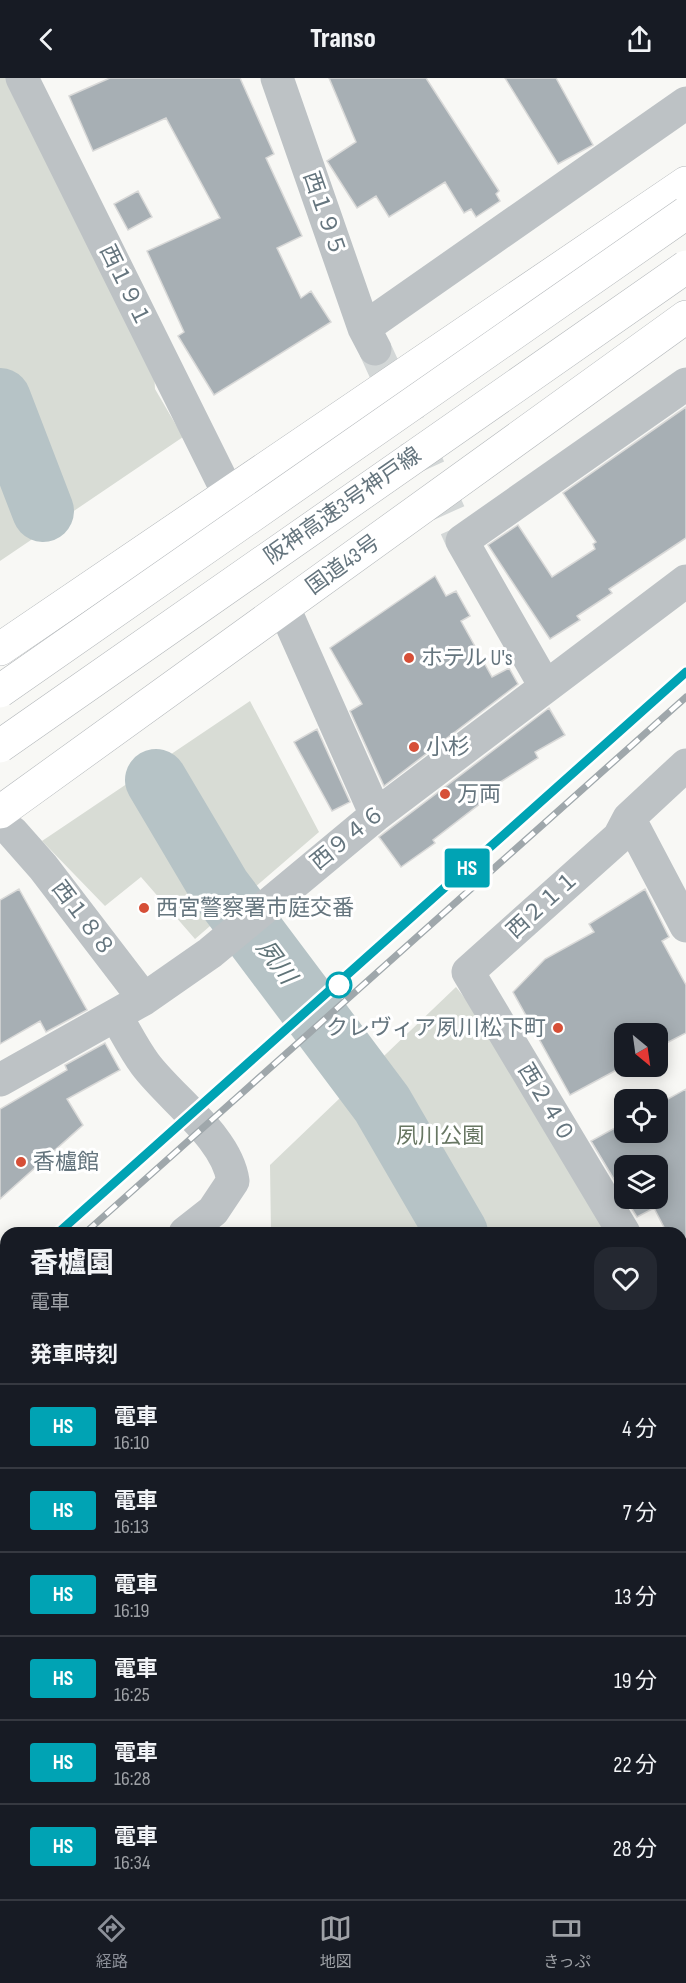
<!DOCTYPE html>
<html lang="ja">
<head>
<meta charset="utf-8">
<style>
  :root { --surface:#171b24; --page:#242831; --text:#f1f3f6; --muted:#9ea1a6; --line:#363941; --accent:#8c9099 }
  body { margin:0; font-family:"Sofia Sans Condensed","Noto Sans JP",sans-serif; background:var(--page); color:var(--text); height:100vh; display:flex; flex-direction:column; font-size:22px; white-space:nowrap }
  * { box-sizing:border-box; margin:0 }
  p { font-size:20px; color:var(--muted) }
  .icon { flex:none; width:33px; height:33px; fill:none; stroke:currentColor; stroke-width:2; stroke-linecap:round; stroke-linejoin:round }
  .map { position:relative; flex:1; overflow:hidden }
  .sheet { position:absolute; left:0px; top:1149px; width:687px; height:672px; display:flex; flex-direction:column; background:var(--surface); border-radius:18px 18px 0 0; box-shadow:0 3px 15px #0003 }
  .sheet>* { flex:none }
  .badge { padding:0 12px; border-radius:4px; font-size:21px; line-height:39px }
  .needle { width:39px; rotate:151deg }
  .buttons { position:absolute; left:614px; top:945px; display:grid; gap:12px }
  .buttons a { display:grid; place-items:center; width:54px; height:54px; border-radius:12px; background:var(--surface); box-shadow:0 3px 15px #0003; font-size:30px }
  .map>.badge { position:absolute; translate:-50% -50%; box-shadow:0 0 0 3px #fff }
  h2 { padding:0 30px; font-size:22px; line-height:54px }
  .round { display:grid; place-items:center; flex:none; width:63px; height:63px; border-radius:18px; background:var(--page) }
  .summary { display:flex; align-items:center; justify-content:space-between; height:102px; padding:0 30px }
  h1 { font-size:28px; font-weight:800; line-height:45px }
  ul { padding:0; list-style:none }
  li { display:flex; align-items:center; gap:18px; height:84px; padding:0 30px; border-top:2px solid var(--line) }
  li div { flex:1 }
  li b { display:block; font-size:22px }
  li em { font-style:normal }
  li .badge { min-width:66px; font-weight:700; text-align:center }
  header { display:flex; justify-content:space-between; align-items:center; height:78px; padding:0 30px; background:var(--surface); font-size:27px; font-weight:800 }
  .menu { display:flex; justify-content:space-around; align-items:center; height:84px; border-top:2px solid var(--line); background:var(--surface); font-size:16px; color:var(--muted) }
  .menu a { display:grid; justify-items:center; gap:3px }
  .menu .current { color:var(--accent) }
  .map>svg:first-child { display:block }
</style>
</head>
<body>
<header><svg class="icon" aria-label="back" viewBox="0 0 24 24"><path d="M15 5l-7 7 7 7"/></svg>Transo<svg class="icon" aria-label="share" viewBox="0 0 24 24"><path d="M12 15V3M7 8l5-5 5 5M5 13v7h14v-7"/></svg></header>
<div class="map">
<svg width="686" height="1821" viewBox="0 0 686 1821">
  <rect width="100%" height="100%" fill="#f8f8f5"/>
  <!-- green -->
  <path fill="#d8dcd5" d="M 0,0 L 12,0 L 153,277 L 155,311 L 183,359 L 0,483 Z
    M 250,623 L 319,754 L 195,861 L 141,799 L 105,828 L 42,763 Z
    M 456,909 L 479,938 L 614,1155 L 271,1155 L 270,1087 Z
    M 681,1264 L 686,1272 L 686,1821 L 639,1821 L 635,1815 L 681,1815 Z"/>
  <g fill="none" stroke-linecap="round" stroke-linejoin="round">
    <!-- river -->
    <path stroke="#b6c3c6" stroke-width="62" d="M 0,321 L 43,433
      M 156,702 L 220,810 L 382,1026 L 457,1155
      M 681,1609 L 686,1614"/>
  </g>
  <!-- building -->
  <path fill="#a7afb4" stroke="#d9d9d8" stroke-width="1.5" d="M 110,0 L 240,0 L 274,76 L 266,80 L 302,158 L 277,170 L 301,220 L 311,213 L 331,244 L 214,317 L 178,258 L 184,254 L 147,173 L 220,140 L 166,40 L 93,73 L 69,18 Z
    M 329,0 L 426,0 L 499,113 L 496,116 L 500,123 L 476,139 L 471,131 L 464,135 L 445,104 L 389,139 L 376,118 L 357,130 L 327,83 L 356,64 Z
    M 505,0 L 556,0 L 593,67 L 558,86 Z
    M 138,113 L 152,139 L 128,152 L 114,126 Z
    M 686,329 L 686,460 L 609,511 L 612,515 L 577,538 L 580,542 L 550,561 L 488,467 L 518,447 L 552,499 L 595,471 L 593,466 L 596,464 L 563,415 Z
    M 435,498 L 446,518 L 456,513 L 470,538 L 461,543 L 492,599 L 509,590 L 518,606 L 384,708 L 350,633 L 362,626 L 330,570 Z
    M 549,630 L 565,657 L 535,674 L 538,680 L 486,713 L 490,718 L 433,762 L 435,765 L 401,789 L 379,759 Z
    M 317,651 L 350,724 L 332,733 L 294,664 Z
    M 19,811 L 87,932 L 46,954 L 40,943 L 0,966 L 0,822 Z
    M 645,811 L 669,859 L 662,863 L 686,907 L 686,955 L 657,970 L 657,956 L 624,956 L 624,988 L 570,1017 L 513,914 L 545,881 L 594,854 L 589,846 Z
    M 105,965 L 120,992 L 67,1021 L 83,1047 L 0,1121 L 0,1031 L 67,992 L 65,987 Z
    M 686,1011 L 686,1189 L 681,1180 L 681,1155 L 667,1155 L 654,1130 L 637,1139 L 625,1120 L 657,1120 L 657,1088 L 624,1088 L 624,1118 L 591,1063 L 624,1045 L 624,1054 L 657,1054 L 657,1027 Z"/>
  <g fill="none" stroke-linecap="round" stroke-linejoin="round">
    <!-- minor-tunnel -->
    <path stroke="#d3d7d7" stroke-width="33" stroke-dasharray="33 16" stroke-linecap="butt" d="M 375,271 L 462,463"/>
    <defs>
      <path id="highway" d="M 0,571 L 686,105
        M 0,734 L 686,239"/>
    </defs>
    <!-- highway casing -->
    <use href="#highway" stroke="#b3b7ba" stroke-width="34"/>
    <!-- minor -->
    <path stroke="#bdc2c5" stroke-width="33" d="M 22,0 L 228,415
      M 277,0 L 364,250 L 375,271
      M 364,250 L 686,25
      M 284,530 L 376,737
      M 545,608 L 462,463 L 686,306
      M 629,740 L 686,848
      M 12,754 L 43,789 L 144,921
      M 116,938 C 125,953 134,971 145,986 C 171,1021 227,1059 233,1103 L 213,1133 L 185,1155
      M 0,1002 L 144,921 L 210,875 L 376,737 L 686,503
      M 624,1155 L 468,894 L 619,759 L 629,740 L 686,687
      M 681,1248 L 686,1257
      M 0,1300 L 6,1296
      M 0,1353 L 6,1350
      M 0,1450 L 6,1460
      M 0,1777 L 6,1773
      M 219,1815 L 223,1821"/>
    <!-- highway -->
    <use href="#highway" stroke="#fff" stroke-width="33"/>
    <defs>
      <path id="rail" d="M 58,1155 L 686,594
        M 85,1155 L 686,619
        M 0,1212 L 6,1206
        M 0,1240 L 6,1234"/>
    </defs>
    <!-- rail casing -->
    <use href="#rail" stroke="#9fa7ab" stroke-width="7"/>
    <!-- rail -->
    <use href="#rail" stroke="#fff" stroke-width="4.5" stroke-dasharray="14" stroke-linecap="butt"/>
    <defs>
      <path id="highway-bridge" d="M 0,613 L 686,135
        M 0,668 L 686,189"/>
    </defs>
    <!-- highway-bridge casing -->
    <use href="#highway-bridge" stroke="#b3b7ba" stroke-width="34" stroke-linecap="butt"/>
    <!-- highway-bridge -->
    <use href="#highway-bridge" stroke="#fff" stroke-width="33"/>
  </g>
  <g fill="none" stroke-linecap="round" stroke-linejoin="round">
    <defs>
      <path id="line" d="M 58,1155 L 686,594"/>
    </defs>
    <!-- line casing -->
    <use href="#line" stroke="#fff" stroke-width="14"/>
    <!-- line -->
    <use href="#line" stroke="#00a3b4" stroke-width="9"/>
  </g>
  <!-- markers -->
  <g fill="#d64f37" stroke="#fff" stroke-width="2">
    <circle cx="409" cy="580" r="6"/>
    <circle cx="414" cy="669" r="6"/>
    <circle cx="445" cy="716" r="6"/>
    <circle cx="144" cy="830" r="6"/>
    <circle cx="558" cy="950" r="6"/>
    <circle cx="21" cy="1084" r="6"/>
  </g>
  <circle fill="#fff" stroke="#00a3b4" stroke-width="3" cx="339" cy="907" r="12"/>
  <g text-anchor="middle" dominant-baseline="central" stroke-width="6" stroke-linejoin="round" paint-order="stroke">
    <!-- street labels -->
    <g font-size="22" fill="#65757e" stroke="#fff">
      <text transform="translate(324 136) rotate(71)">西１９５</text>
      <text transform="translate(125 208) rotate(64)">西１９１</text>
      <text transform="translate(343 428) rotate(-35)">阪神高速3号神戸線</text>
      <text transform="translate(343 487) rotate(-36)">国道43号</text>
      <text transform="translate(348 760) rotate(-39)">西９４６</text>
      <text transform="translate(543 827) rotate(-42)">西２１１</text>
      <text transform="translate(83 841) rotate(53)">西１８８</text>
      <text transform="translate(546 1025) rotate(59)">西２４０</text>
    </g>
    <!-- poi labels -->
    <g font-size="22" fill="#65757e" stroke="#fff" text-anchor="start">
      <text x="421" y="580">ホテル U's</text>
      <text x="426" y="669">小杉</text>
      <text x="457" y="716">万両</text>
      <text x="156" y="830">西宮警察署市庭交番</text>
      <text x="546" y="950" text-anchor="end">クレヴィア夙川松下町</text>
      <text x="33" y="1084">香櫨館</text>
    </g>
    <!-- park labels -->
    <g font-size="22" fill="#687763" stroke="#fff">
      <text x="440" y="1058">夙川公園</text>
    </g>
    <!-- water labels -->
    <g font-size="24" font-style="italic" fill="#607478" stroke="#fff">
      <text transform="translate(276 884) rotate(53)">夙川</text>
    </g>
  </g>
</svg>
<div class="buttons">
<a><svg class="needle" viewBox="-14 -14 28 28"><path d="M0-13l5 13h-10z" fill="#e53935"/><path d="M0 13l5-13h-10z" fill="#9ea1a6"/></svg></a>
<a><svg class="icon" aria-label="locate" viewBox="0 0 24 24"><circle cx="12" cy="12" r="6"/><path d="M12 2v4M12 18v4M2 12h4M18 12h4"/></svg></a>
<a><svg class="icon" aria-label="layers" viewBox="0 0 24 24"><path d="M12 4l9 5-9 5-9-5zM3 14l9 5 9-5"/></svg></a>
</div>
<b class="badge" style="left:467px;top:790px;background:#00a3b4;color:#fff">HS</b>
<section class="sheet">
<div class="summary"><div><h1>香櫨園</h1><p>電車</p></div><a class="round"><svg class="icon" aria-label="heart" viewBox="0 0 24 24"><path d="M12 20l-8-8c-3-5 5-10 8-4 3-6 11-1 8 4z"/></svg></a></div>
<h2>発車時刻</h2>
<ul>
<li><span class="badge" style="background:#00a3b4;color:#fff">HS</span><div><b>電車</b><p>16:10</p></div><em>4 分</em></li>
<li><span class="badge" style="background:#00a3b4;color:#fff">HS</span><div><b>電車</b><p>16:13</p></div><em>7 分</em></li>
<li><span class="badge" style="background:#00a3b4;color:#fff">HS</span><div><b>電車</b><p>16:19</p></div><em>13 分</em></li>
<li><span class="badge" style="background:#00a3b4;color:#fff">HS</span><div><b>電車</b><p>16:25</p></div><em>19 分</em></li>
<li><span class="badge" style="background:#00a3b4;color:#fff">HS</span><div><b>電車</b><p>16:28</p></div><em>22 分</em></li>
<li><span class="badge" style="background:#00a3b4;color:#fff">HS</span><div><b>電車</b><p>16:34</p></div><em>28 分</em></li>
</ul>
</section>
</div>
<nav class="menu">
<a class="current"><svg class="icon" aria-label="directions" viewBox="0 0 24 24"><path d="M12 3l9 9-9 9-9-9zM9 14v-3h6M13 9l2 2-2 2"/></svg>経路</a>
<a><svg class="icon" aria-label="map" viewBox="0 0 24 24"><path d="M3 6l6-2 6 2 6-2v14l-6 2-6-2-6 2zM9 4v14M15 6v14"/></svg>地図</a>
<a><svg class="icon" aria-label="tickets" viewBox="0 0 24 24"><path d="M3 7h18v10H3zM15 7v10"/></svg>きっぷ</a>
</nav>
</body>
</html>
